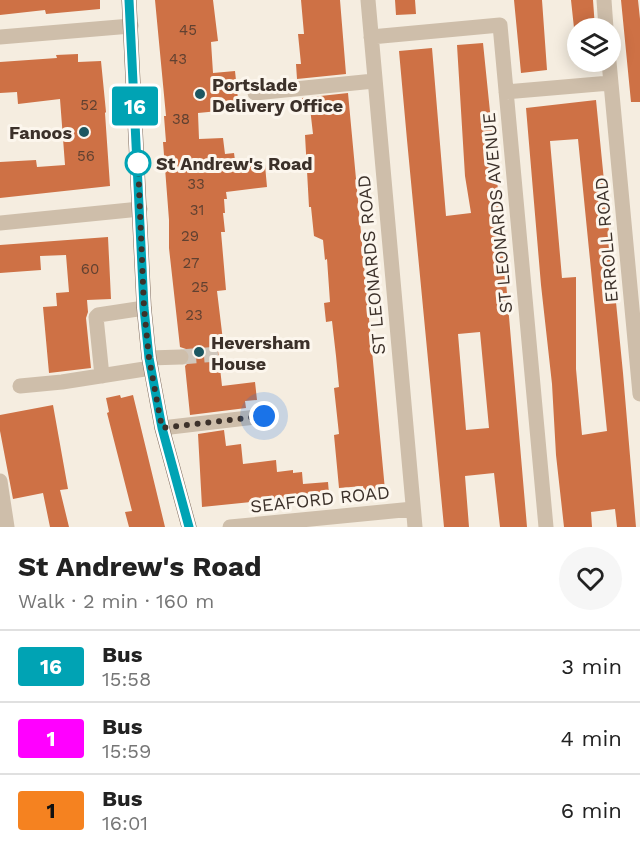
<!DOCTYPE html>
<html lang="en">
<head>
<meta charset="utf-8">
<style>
  :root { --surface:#fff; --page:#f6f6f6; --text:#222; --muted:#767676; --line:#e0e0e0 }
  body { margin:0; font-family:"Work Sans",sans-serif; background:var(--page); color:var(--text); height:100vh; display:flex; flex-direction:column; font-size:22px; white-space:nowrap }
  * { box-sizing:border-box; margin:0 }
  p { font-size:20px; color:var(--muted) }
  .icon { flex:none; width:33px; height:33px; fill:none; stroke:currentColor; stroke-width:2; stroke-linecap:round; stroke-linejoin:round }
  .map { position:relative; height:527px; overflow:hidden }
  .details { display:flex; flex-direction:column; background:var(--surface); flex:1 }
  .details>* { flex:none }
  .badge { padding:0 12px; border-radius:4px; font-size:21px; line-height:39px }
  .buttons { position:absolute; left:567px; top:18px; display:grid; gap:12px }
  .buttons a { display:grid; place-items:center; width:54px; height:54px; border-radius:50%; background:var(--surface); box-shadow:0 3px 15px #0003; font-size:30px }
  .you { position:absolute; width:30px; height:30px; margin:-15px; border:4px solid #fff; border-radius:50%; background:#1a73e8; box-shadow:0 0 0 9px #1a73e833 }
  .map>.badge { position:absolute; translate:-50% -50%; box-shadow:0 0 0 3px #fff }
  .round { display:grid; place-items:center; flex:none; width:63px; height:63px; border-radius:32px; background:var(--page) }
  .head { display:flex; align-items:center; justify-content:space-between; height:102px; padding:0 18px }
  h1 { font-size:28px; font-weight:700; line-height:45px }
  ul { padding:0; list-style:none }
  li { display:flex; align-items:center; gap:18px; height:72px; padding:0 18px; border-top:2px solid var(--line) }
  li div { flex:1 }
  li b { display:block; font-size:22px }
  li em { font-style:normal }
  li .badge { min-width:66px; font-weight:700; text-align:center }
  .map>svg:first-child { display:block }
</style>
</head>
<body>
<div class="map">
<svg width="640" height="527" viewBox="0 0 640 527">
  <rect width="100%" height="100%" fill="#f5ede0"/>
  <!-- building -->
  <path fill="#ce7145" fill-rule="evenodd" d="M 0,0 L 100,0 L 100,9 L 46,14 L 45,10 L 0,15 Z
    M 155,0 L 213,0 L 218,41 L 211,42 L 213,73 L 235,71 L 239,109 L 198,113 L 199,139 L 223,138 L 225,154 L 234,153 L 236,168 L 265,165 L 267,187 L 226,192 L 227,199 L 224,199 L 225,213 L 223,213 L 225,232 L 221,232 L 226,290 L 217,291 L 224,349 L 218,350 L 222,386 L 255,382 L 257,400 L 245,401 L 246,408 L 190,415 L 185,366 L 189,362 L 191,356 L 186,349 L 180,347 L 169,248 L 169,220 L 163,142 L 166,142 L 164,116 L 166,116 Z
    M 301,0 L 340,0 L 346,74 L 297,79 L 296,64 L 301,64 L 298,34 L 304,34 Z
    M 395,0 L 415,0 L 416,14 L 396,15 Z
    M 514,0 L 542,0 L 547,70 L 521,73 Z
    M 571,0 L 593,0 L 595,28 L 574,28 Z
    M 621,0 L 638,0 L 640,19 L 640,102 L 631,102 Z
    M 483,43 L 499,200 L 527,527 L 500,527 L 494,473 L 465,476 L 469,527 L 444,527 L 407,140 L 399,51 L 432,48 L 446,216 L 471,213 L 465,176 L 457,45 ZM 480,332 L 489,428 L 466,430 L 458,334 Z
    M 78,54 L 78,62 L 101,61 L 106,112 L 105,113 L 110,186 L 0,198 L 0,162 L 36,160 L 37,167 L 65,165 L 60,99 L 18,104 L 17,92 L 0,93 L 0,62 L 57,58 L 56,55 Z
    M 348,93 L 385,490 L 364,492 L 363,486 L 339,488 L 334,435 L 339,434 L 334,388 L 339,387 L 336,356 L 332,321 L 326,322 L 324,303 L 330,302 L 327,259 L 325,260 L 323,240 L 314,236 L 311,207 L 309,207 L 305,135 L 313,134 L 310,108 L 303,109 L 302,98 Z
    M 596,100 L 623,373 L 636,527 L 617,527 L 615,509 L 591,512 L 592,527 L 564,527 L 556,455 L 552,384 L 541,285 L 526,108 ZM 578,139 L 607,431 L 582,435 L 576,369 L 576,277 L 562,278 L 550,141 Z
    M 108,237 L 111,299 L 87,300 L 88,312 L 86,318 L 91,368 L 49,373 L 43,307 L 57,306 L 56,293 L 69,292 L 66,255 L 40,256 L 41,270 L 0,273 L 0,245 Z
    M 120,395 L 121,398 L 133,395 L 165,527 L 129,527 L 125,512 L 132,511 L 107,413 L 109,412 L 106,398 Z
    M 53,405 L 68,489 L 60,490 L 69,527 L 50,527 L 43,493 L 13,499 L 0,431 L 0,415 Z
    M 224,430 L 226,446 L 241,444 L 243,464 L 276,460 L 277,472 L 293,470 L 293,473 L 302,472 L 303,484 L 328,482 L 329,494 L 202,507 L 198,434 Z"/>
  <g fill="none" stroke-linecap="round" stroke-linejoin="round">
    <!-- minor-tunnel -->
    <path stroke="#d0c7bc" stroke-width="15" stroke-dasharray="15 8" stroke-linecap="butt" d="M 181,357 L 218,354"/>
    <!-- minor -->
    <path stroke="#cebeaa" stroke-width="15" d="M 368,0 L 415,527
      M 604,0 L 606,28
      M 0,37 L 131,26
      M 371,37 L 500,25 L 546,527
      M 609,62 L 640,394
      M 506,92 L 610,83
      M 255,93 L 374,81
      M 0,223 L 140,209
      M 149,358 L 181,357
      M 102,376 L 96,317 L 98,315 L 144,308
      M 20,386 L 62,382 L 151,368
      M 162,428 L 264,416
      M 0,481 L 7,527
      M 230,527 L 413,509"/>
    <!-- major -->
    <path stroke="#7e695a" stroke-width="15" d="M 129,0 L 144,308 L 149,358 L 162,428 L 189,527"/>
  </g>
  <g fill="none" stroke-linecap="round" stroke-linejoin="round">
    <defs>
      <path id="line" d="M 129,0 L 144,308 L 149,358 L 162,428 L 189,527"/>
    </defs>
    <!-- line casing -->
    <use href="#line" stroke="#fff" stroke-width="14"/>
    <!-- line -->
    <use href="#line" stroke="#00a3b4" stroke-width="9"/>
    <!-- walk -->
    <path stroke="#3c312a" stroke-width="6" stroke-dasharray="0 10.8" d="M 138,163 L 144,308 L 149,358 L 162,428 L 264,416"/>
  </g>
  <!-- markers -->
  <g fill="#1c5761" stroke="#fcf6ed" stroke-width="2">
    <circle cx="200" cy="94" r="6"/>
    <circle cx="84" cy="132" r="6"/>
    <circle cx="199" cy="352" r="6"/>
  </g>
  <circle fill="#fff" stroke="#00a3b4" stroke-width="3" cx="138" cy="163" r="12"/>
  <g text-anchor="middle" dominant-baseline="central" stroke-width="6" stroke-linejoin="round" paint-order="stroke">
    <!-- number labels -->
    <g font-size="15" fill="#604131">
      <text x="188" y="30">45</text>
      <text x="178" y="59">43</text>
      <text x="89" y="105">52</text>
      <text x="181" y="119">38</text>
      <text x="86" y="156">56</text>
      <text x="196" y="184">33</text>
      <text x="197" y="210">31</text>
      <text x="190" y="236">29</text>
      <text x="191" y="263">27</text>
      <text x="90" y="269">60</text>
      <text x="200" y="287">25</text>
      <text x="194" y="315">23</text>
    </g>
    <!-- poi labels -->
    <g font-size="18" font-weight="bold" fill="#3c312a" stroke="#fcf6ed" text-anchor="start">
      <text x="212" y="84">Portslade<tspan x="212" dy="21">Delivery Office</tspan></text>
      <text x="72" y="132" text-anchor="end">Fanoos</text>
      <text x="211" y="342">Heversham<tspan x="211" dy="21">House</tspan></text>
    </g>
    <!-- stop labels -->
    <g font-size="18" font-weight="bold" fill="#3c312a" stroke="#fcf6ed" text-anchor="start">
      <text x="156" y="163">St Andrew's Road</text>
    </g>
    <!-- street labels -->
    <g font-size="18" fill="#3c312a" stroke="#fcf6ed">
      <text transform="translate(497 213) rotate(-95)">ST LEONARDS AVENUE</text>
      <text transform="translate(606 240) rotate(-95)">ERROLL ROAD</text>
      <text transform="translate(371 265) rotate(-95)">ST LEONARDS ROAD</text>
      <text transform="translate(320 499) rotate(-6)">SEAFORD ROAD</text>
    </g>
  </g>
</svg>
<div class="buttons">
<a><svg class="icon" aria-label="layers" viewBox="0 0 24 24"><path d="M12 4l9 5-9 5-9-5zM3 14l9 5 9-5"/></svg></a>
</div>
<div class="you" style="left:264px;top:416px"></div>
<b class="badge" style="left:135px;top:106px;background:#00a3b4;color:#fff">16</b>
</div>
<section class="details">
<div class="head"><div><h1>St Andrew's Road</h1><p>Walk · 2 min · 160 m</p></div><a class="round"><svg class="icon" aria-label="heart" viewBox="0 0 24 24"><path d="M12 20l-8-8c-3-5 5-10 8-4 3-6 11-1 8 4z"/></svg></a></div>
<ul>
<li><span class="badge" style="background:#00a3b4;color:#fff">16</span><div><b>Bus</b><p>15:58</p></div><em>3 min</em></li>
<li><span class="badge" style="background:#f0f;color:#fff">1</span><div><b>Bus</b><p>15:59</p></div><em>4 min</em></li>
<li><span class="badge" style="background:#f58220;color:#111">1</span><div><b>Bus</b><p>16:01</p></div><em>6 min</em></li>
</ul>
</section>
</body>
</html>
